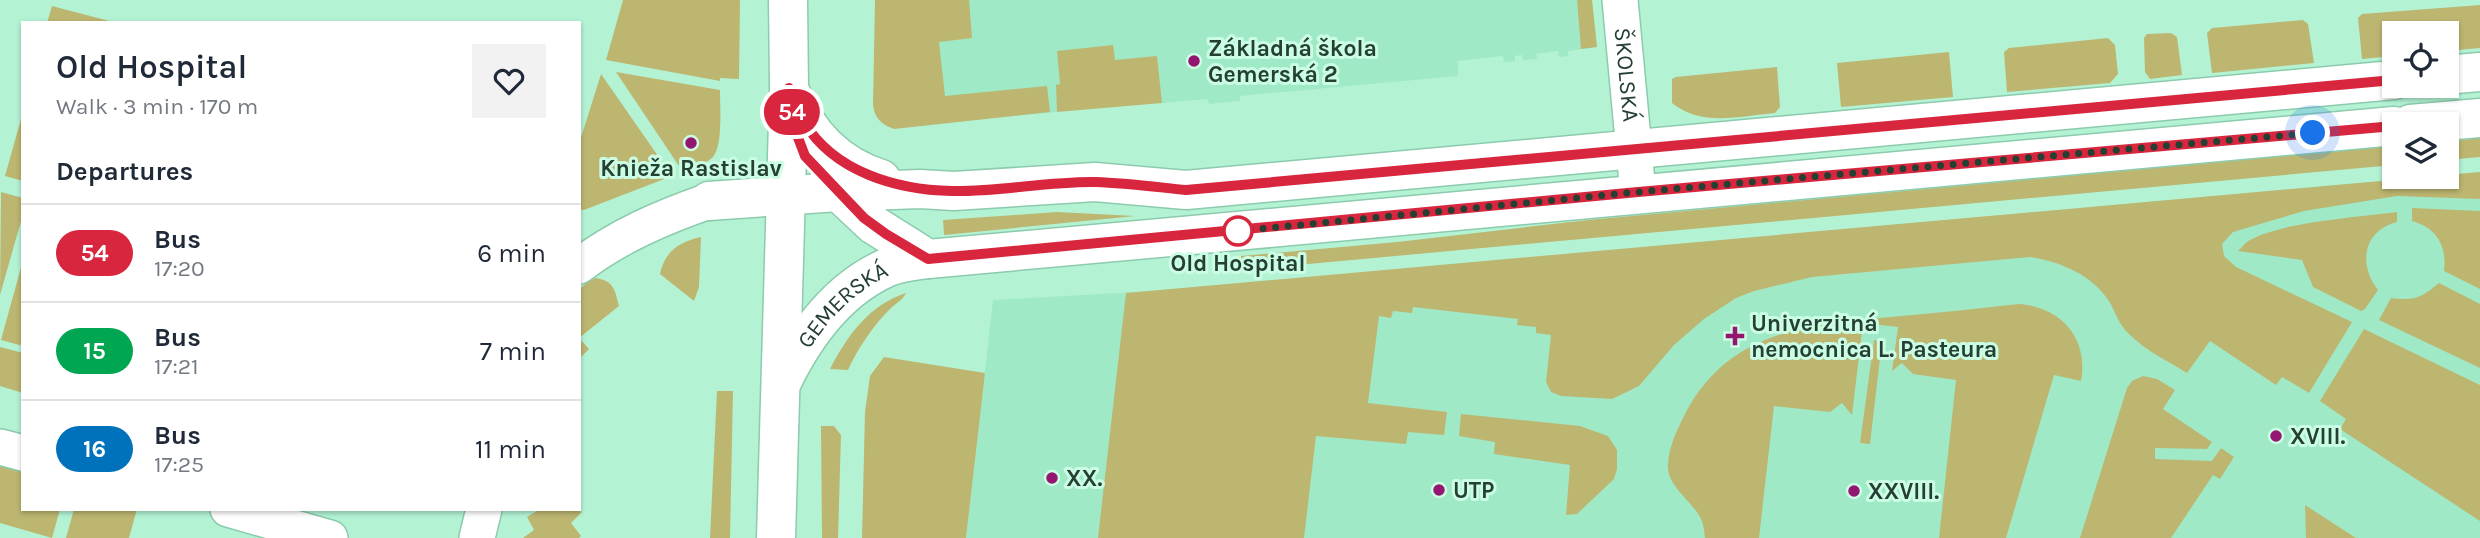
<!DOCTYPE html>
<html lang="en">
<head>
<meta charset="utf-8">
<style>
  :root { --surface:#fff; --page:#f2f2f3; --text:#1f2937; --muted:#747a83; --line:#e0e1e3 }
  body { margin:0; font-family:Karla,sans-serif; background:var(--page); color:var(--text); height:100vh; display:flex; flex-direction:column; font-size:26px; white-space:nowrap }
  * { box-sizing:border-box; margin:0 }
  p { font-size:23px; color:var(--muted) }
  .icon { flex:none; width:38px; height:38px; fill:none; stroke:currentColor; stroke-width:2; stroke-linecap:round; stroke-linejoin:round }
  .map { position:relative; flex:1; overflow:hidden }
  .details { position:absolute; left:21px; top:21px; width:560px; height:490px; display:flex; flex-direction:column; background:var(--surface); border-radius:0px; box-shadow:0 2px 5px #0004 }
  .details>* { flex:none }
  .badge { padding:0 14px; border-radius:23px; font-size:24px; line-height:46px }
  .buttons { position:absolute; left:2382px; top:21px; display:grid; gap:14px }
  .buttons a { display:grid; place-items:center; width:77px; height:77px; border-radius:0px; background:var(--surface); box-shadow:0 2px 5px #0004; font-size:35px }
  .you { position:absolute; width:35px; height:35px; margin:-18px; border:5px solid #fff; border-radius:50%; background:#1a73e8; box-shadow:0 0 0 10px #1a73e833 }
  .map>.badge { position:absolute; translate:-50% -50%; box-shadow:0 0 0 4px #fff }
  h2 { padding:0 35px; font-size:26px; line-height:63px }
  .round { display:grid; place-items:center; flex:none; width:74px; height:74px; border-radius:0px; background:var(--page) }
  .headline { display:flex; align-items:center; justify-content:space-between; height:119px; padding:0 35px }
  h1 { font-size:33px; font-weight:600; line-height:52px }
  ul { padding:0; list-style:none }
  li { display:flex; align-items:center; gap:21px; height:98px; padding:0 35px; border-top:2px solid var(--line) }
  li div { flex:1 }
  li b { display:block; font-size:26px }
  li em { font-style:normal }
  li .badge { min-width:77px; font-weight:700; text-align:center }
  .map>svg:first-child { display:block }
</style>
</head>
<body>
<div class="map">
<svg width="2480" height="538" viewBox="0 0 2480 538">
  <rect width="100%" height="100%" fill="#b3f3d4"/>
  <!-- built -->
  <path fill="#a0e9c7" d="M 948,0 L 1592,0 L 1597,47 L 1568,51 L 1568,56 L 1559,57 L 1558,51 L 1536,54 L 1537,59 L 1523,60 L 1522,55 L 1515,56 L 1515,61 L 1504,62 L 1503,56 L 1458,61 L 1458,76 L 1240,96 L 1240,101 L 1209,104 L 1208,99 L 1162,103 L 1160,89 L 1057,98 L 1057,112 L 937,123 L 929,32 Z
    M 2480,172 L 2480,538 L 966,538 L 993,300 L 1153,291 L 1416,268 Z"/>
  <!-- green -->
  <path fill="#bdb671" d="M 623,0 L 740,0 L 739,79 L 720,78 L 720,81 L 606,60 Z
    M 875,0 L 969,0 L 972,38 L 939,42 L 945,96 L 1047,86 L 1050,112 L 894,129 C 882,125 874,118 873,104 Z
    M 1577,0 L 1592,0 L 1597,47 L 1581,49 Z
    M 2480,5 L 2480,48 L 2447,51 L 2446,33 L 2394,33 L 2394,56 L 2362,59 L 2358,18 L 2362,14 Z
    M 52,6 L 117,23 L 47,23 Z
    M 2303,20 L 2308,24 L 2314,63 L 2212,73 L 2207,33 L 2212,28 Z
    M 2171,33 L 2177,37 L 2182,75 L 2150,79 L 2145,72 L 2144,38 L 2147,34 Z
    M 2108,38 L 2115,45 L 2118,74 L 2110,83 L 2007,92 L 2004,52 L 2009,48 Z
    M 1113,45 L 1115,60 L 1157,56 L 1162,103 L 1057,112 L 1056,85 L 1060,84 L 1057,51 Z
    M 1949,52 L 1953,97 L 1841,107 L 1837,63 Z
    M 1777,67 L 1780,107 L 1775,113 C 1740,116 1701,127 1672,103 L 1672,79 L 1676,77 Z
    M 616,72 L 720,90 C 720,106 723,146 713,157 C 706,164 692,168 683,172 Z
    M 601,74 L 672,176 L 584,210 L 579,209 L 579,144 Z
    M 23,112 L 23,181 L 5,176 Z
    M 2480,138 L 2480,157 L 2447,160 L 2447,142 Z
    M 2394,146 L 2394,165 L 1242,270 L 1241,256 L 1397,242 L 1588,220 Z
    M 2480,172 L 2480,199 L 2397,196 L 2304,211 L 2233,232 L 2222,244 L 2224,256 L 2236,267 L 2352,322 L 2309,393 L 2282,377 L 2276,385 L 2210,341 L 2187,373 C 2168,361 2144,350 2128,333 C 2119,325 2115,311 2109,301 C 2091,274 2060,262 2030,257 L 1812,277 L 1754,291 L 1736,298 L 1704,319 L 1674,345 L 1639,386 L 1612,399 L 1561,396 L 1551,392 L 1546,382 L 1551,335 L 1536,333 L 1536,327 L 1517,325 L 1518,319 L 1413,307 L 1412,313 L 1393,311 L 1391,318 L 1379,316 L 1368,403 L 1447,412 L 1444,435 L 1408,432 L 1406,444 L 1316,436 L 1304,538 L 1098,538 L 1126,293 L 2426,177 L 2446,177 L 2447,175 Z
    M 1,192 L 23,198 L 23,214 L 0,295 Z
    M 2412,208 L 2480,211 L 2480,289 L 2444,271 C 2447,246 2437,228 2412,221 Z
    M 1057,212 L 1135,216 L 944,235 L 943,220 Z
    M 2397,212 L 2397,222 C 2363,231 2358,264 2378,290 L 2365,309 L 2361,311 L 2313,287 L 2302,260 L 2238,251 C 2242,247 2246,242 2250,240 C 2282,222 2360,217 2397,212 Z
    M 701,237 L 699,287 L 694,301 L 660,274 C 665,251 679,242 701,237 Z
    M 23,260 L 23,346 L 1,340 Z
    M 596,278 C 614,281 615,290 619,306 L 579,338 L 589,349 L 579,359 L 579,290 L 588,281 Z
    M 2439,283 L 2480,304 L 2480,368 L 2379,320 L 2391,298 C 2414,301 2421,298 2439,283 Z
    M 906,293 C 902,301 896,303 890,309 C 873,326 858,348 848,370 L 830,369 C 847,336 869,305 906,293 Z
    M 2019,304 C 2061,307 2089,338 2081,381 L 2054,375 L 2006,538 L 1939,538 L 1956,380 L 1913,374 L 1902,363 L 1892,371 L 1898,327 L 1863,323 L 1852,415 L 1842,403 L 1830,412 L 1774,406 L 1759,538 L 1705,538 C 1704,531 1704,524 1700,517 C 1691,500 1666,485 1668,464 C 1669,446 1677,430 1685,414 C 1728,331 1808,324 1891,317 C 1933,313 1976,309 2019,304 Z
    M 2364,329 L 2480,385 L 2480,521 L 2340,429 L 2346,419 L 2320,401 Z
    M 1874,340 L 1882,341 L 1870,444 L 1860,443 Z
    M 0,347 L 23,353 L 23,393 L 0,386 Z
    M 884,357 L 985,373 L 966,538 L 862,538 L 865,412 L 870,376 Z
    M 2143,376 L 2157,379 L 2175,390 L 2163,409 L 2212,442 L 2207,449 L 2155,448 L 2155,459 L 2212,461 L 2221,448 L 2234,457 L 2220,479 L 2213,475 L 2171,538 L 2080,538 L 2127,388 L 2132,381 Z
    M 717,391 L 733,391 L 730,538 L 710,538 Z
    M 1461,414 L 1580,426 L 1608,436 L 1617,450 L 1617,469 L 1614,479 L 1577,514 L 1566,515 L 1570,465 L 1494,454 L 1495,442 L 1459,436 Z
    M 821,426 L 834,426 L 841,435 L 838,538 L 822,538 Z
    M 0,463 L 23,469 L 23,509 L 60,509 L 52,538 L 0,523 Z
    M 2305,505 L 2356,538 L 2306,538 Z
    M 74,509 L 137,509 L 129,538 L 66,538 Z
    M 540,509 L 579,509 L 582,512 L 571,523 L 581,536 L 579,538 L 523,538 L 534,530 L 527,517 Z"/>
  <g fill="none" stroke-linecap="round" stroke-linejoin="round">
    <defs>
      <g id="minor">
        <path id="s1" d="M 1620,0 L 1638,193"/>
        <path d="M 579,266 C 618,236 663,217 709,201"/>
        <path d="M 0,447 L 23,453"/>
        <path d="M 228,509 L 330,538"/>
        <path d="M 477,538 L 484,509"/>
      </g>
      <g id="tertiary">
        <path d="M 2446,75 L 2480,72"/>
        <path d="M 790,91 C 807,134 836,165 881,179"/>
        <path d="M 2410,124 L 2480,118"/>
        <path d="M 828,182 L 874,225 L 928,259"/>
        <path d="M 709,201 L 838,192 L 920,189 L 954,191 L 1095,182 L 1186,190 L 2394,80"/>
        <path id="s2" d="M 781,384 C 803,338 837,290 886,268 C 899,262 914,261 928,259 L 2394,126"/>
        <path d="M 776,538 L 789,87 L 788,0"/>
      </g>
    </defs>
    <!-- minor casing -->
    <use href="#minor" stroke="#8ccbad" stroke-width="38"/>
    <!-- tertiary casing -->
    <use href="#tertiary" stroke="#8ccbad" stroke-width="41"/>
    <!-- minor -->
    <use href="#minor" stroke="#fff" stroke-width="35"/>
    <!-- tertiary -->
    <use href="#tertiary" stroke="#fff" stroke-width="38"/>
  </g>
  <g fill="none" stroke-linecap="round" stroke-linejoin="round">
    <defs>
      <path id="line" d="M 2394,80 L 1186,190 C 1156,187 1126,183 1096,182 C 1048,181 1000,192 952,191 C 897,190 834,172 804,122 C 798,111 794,99 789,88 L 794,127 L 805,156 L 864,218 L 886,234 L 928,259 L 1638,192 L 2394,126"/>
    </defs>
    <!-- line casing -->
    <use href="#line" stroke="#fff" stroke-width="16"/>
    <!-- line -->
    <use href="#line" stroke="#d7263d" stroke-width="10"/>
    <!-- walk -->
    <path stroke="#253f33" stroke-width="7" stroke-dasharray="0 12.6" d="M 1238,231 L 1638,192 L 2313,133"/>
  </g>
  <!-- markers -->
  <g fill="#951670" stroke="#cafde4" stroke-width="2.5">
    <circle cx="1194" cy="61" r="7"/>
    <circle cx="691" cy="143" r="7"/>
    <path d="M1731.5 325.5h7v7h7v7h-7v7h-7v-7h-7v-7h7z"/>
    <circle cx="2276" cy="436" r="7"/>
    <circle cx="1052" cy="478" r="7"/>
    <circle cx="1439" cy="490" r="7"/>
    <circle cx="1854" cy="491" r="7"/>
  </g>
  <circle fill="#fff" stroke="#d7263d" stroke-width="3.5" cx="1238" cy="231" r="14"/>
  <g text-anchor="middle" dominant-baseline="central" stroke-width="6" stroke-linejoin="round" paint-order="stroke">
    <!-- poi labels -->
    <g font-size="23" font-weight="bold" fill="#253f33" stroke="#cafde4" text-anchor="start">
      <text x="1208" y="48">Základná škola<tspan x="1208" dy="26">Gemerská 2</tspan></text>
      <text x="691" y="168" text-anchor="middle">Knieža Rastislav</text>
      <text x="1751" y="323">Univerzitná<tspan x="1751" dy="26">nemocnica L. Pasteura</tspan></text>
      <text x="2290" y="436">XVIII.</text>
      <text x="1066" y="478">XX.</text>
      <text x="1453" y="490">UTP</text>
      <text x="1868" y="491">XXVIII.</text>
    </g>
    <!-- street labels -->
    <g font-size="23" fill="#253f33" stroke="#cafde4">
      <text stroke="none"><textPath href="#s1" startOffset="75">ŠKOLSKÁ</textPath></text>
      <text stroke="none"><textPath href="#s2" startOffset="102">GEMERSKÁ</textPath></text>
    </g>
    <!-- stop labels -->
    <g font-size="23" font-weight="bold" fill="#253f33" stroke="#cafde4">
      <text x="1238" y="263">Old Hospital</text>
    </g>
  </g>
</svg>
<div class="buttons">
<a><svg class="icon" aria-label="locate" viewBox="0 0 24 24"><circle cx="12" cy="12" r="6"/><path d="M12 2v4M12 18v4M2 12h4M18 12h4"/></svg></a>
<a><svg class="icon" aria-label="layers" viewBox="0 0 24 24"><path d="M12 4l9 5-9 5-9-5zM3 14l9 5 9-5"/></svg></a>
</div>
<div class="you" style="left:2313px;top:133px"></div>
<b class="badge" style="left:792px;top:112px;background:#d7263d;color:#fff">54</b>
<section class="details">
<div class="headline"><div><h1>Old Hospital</h1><p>Walk · 3 min · 170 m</p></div><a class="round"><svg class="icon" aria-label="heart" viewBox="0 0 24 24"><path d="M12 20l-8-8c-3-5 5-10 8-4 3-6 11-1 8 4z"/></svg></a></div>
<h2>Departures</h2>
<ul>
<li><span class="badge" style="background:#d7263d;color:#fff">54</span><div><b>Bus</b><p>17:20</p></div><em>6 min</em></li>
<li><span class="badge" style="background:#00a651;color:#fff">15</span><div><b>Bus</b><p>17:21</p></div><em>7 min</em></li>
<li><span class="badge" style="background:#0072bc;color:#fff">16</span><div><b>Bus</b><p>17:25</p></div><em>11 min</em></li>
</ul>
</section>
</div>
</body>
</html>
